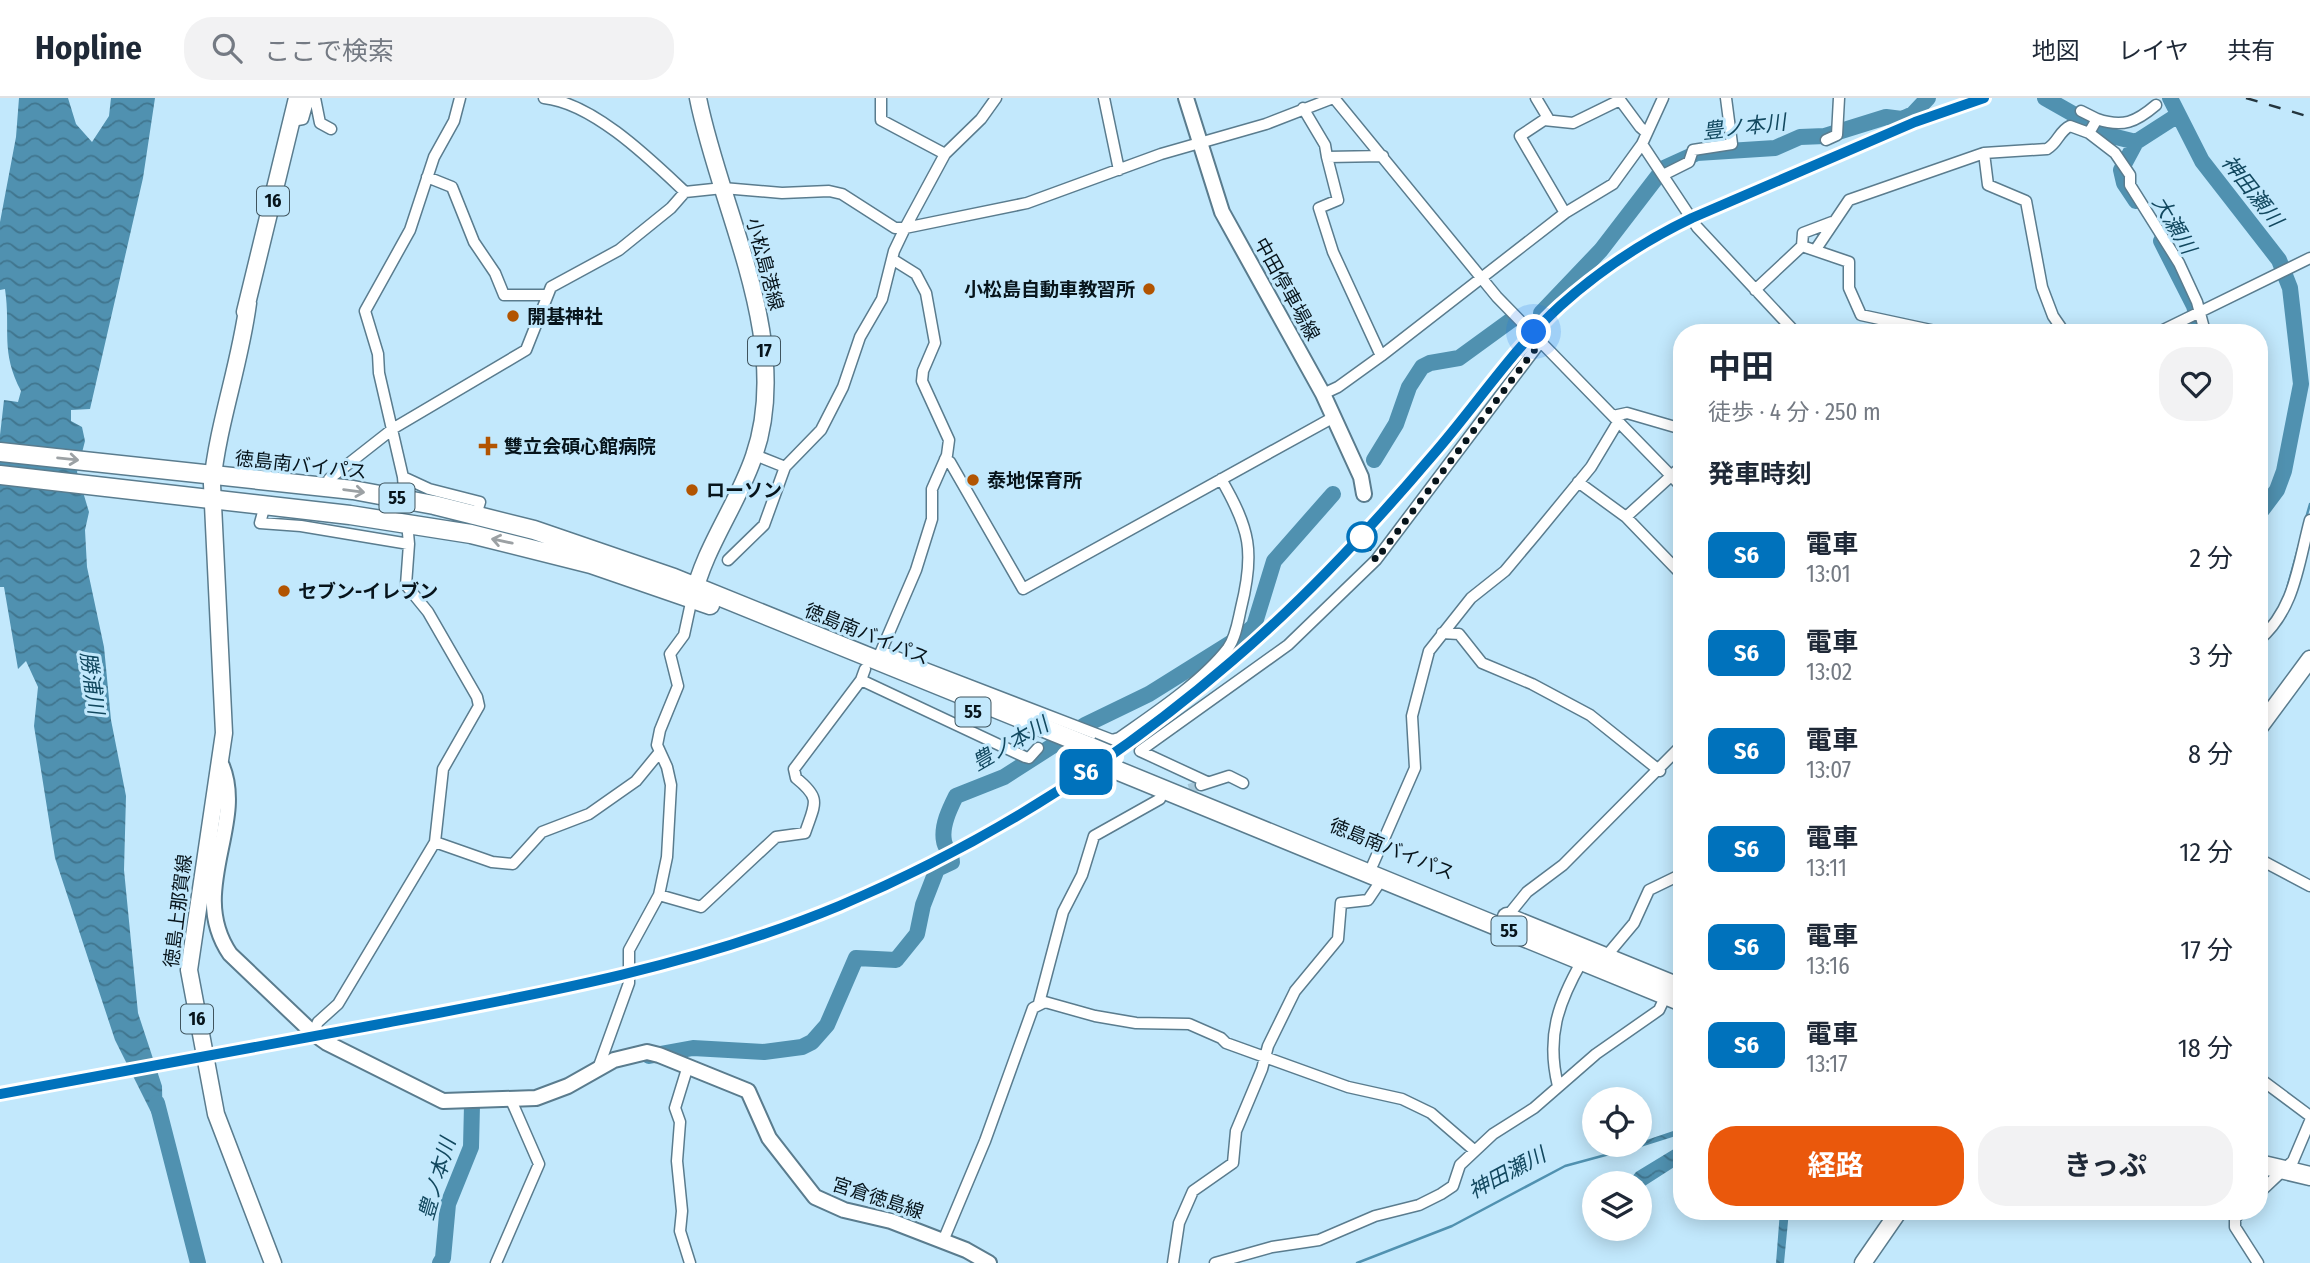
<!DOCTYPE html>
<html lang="ja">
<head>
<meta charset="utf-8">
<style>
  :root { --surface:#fff; --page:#f2f2f3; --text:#1f2937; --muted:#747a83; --line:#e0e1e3; --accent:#ea580c }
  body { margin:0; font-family:"Fira Sans Condensed","Noto Sans JP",sans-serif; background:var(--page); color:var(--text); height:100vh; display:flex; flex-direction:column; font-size:26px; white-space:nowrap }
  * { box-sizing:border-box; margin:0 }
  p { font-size:23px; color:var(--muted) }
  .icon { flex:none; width:38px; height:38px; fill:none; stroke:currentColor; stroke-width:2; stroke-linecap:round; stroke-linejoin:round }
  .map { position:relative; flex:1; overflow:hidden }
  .sheet { position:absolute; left:1673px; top:226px; width:595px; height:896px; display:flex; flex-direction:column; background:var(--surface); border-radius:28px; box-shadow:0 4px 18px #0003 }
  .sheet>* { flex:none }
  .badge { padding:0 14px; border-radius:10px; font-size:24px; line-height:46px }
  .fabs { position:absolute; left:1582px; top:989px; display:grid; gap:14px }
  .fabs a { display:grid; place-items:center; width:70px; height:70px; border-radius:50%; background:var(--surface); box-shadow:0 4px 18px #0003; font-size:35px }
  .you { position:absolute; width:35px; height:35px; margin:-18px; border:5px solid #fff; border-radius:50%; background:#1a73e8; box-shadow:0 0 0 10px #1a73e833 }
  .map>.badge { position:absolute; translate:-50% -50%; box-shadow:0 0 0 4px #fff }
  h2 { padding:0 35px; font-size:26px; line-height:63px }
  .round { display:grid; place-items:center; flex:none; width:74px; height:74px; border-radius:28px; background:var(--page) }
  .headline { display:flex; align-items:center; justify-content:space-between; height:119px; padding:0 35px }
  h1 { font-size:33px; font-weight:700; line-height:52px }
  .button { display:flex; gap:14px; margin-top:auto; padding:14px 35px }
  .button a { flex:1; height:80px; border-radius:28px; background:var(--accent); color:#fff; font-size:28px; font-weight:700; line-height:80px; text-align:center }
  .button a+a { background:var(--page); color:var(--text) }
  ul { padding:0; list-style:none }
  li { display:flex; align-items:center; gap:21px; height:98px; padding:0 35px }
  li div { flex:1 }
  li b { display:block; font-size:26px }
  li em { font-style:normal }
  li .badge { min-width:77px; font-weight:700; text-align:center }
  header { display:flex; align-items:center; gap:42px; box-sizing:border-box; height:98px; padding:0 35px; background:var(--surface); border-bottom:2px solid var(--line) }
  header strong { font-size:33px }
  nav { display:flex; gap:38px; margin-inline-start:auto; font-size:24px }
  .search { width:490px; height:63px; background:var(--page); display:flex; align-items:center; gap:18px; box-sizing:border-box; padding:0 24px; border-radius:28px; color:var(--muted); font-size:26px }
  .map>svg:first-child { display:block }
</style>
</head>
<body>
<header>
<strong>Hopline</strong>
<div class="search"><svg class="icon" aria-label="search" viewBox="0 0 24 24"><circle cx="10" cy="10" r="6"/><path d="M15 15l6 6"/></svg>ここで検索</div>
<nav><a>地図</a><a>レイヤ</a><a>共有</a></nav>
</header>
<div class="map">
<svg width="2310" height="1165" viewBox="0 0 2310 1165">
  <defs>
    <pattern id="water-waves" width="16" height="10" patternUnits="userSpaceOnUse" patternTransform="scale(1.75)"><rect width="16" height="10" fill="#5091b0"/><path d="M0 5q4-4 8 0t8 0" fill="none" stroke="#40758e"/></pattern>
  </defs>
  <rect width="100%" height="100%" fill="#c2e8fc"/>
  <!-- water -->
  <path fill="url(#water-waves)" d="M 19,0 L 68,0 L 76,26 L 92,44 L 109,18 L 111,0 L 155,0 L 143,80 L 90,311 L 71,312 L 71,323 L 82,329 L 85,343 L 77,374 L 89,414 L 85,432 L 87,469 L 104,549 L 111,622 L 126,698 L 124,772 L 138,915 L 162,988 L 163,1038 L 115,942 L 55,760 L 34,628 L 38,589 L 26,563 L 18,571 L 4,489 L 0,489 L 0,337 L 4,302 L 18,304 L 21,293 C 0,253 11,233 5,191 L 0,192 L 0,124 L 16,39 Z
    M 1682,1030 L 1682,1036 L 1622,1055 L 1620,1051 Z
    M 1682,1046 L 1682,1064 L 1640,1091 L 1640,1085 L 1627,1085 L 1636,1074 Z
    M 1780,1113 L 1789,1113 L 1784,1165 L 1776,1165 Z"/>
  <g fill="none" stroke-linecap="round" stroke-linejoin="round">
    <!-- stream -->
    <path stroke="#5091b0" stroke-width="2.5" d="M 2306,420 L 2310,406
      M 2286,494 L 2301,440
      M 1357,1165 L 1452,1128 L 1565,1068 L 1624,1052"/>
    <!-- river -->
    <path stroke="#5091b0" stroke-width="16" d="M 2045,0 L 2112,38 L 2136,44 L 2178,17
      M 2170,0 L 2202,63 L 2279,162 L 2290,190 L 2301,286 L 2284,373 L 2277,392 L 2259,416
      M 2136,103 L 2124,85 L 2121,72 L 2136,44
      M 2161,143 L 2194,208 L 2201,234
      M 1541,215 L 1601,152 L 1664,70 L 1697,55 L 1775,50 L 1800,39 L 1825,38 L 1886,19 L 1902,21 L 1913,16 L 1928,0
      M 1374,362 L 1396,326 L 1409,289 L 1422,269 L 1430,265 L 1459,260 L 1514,220
      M 649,958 L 693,950 L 764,954 L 802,949 L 812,944 L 827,927 L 856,860 L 896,862 L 917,836 L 923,807 L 937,771 L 952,764 C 952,755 945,751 944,743 C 941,728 950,710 956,698 L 1004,679 L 1085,627 L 1149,596 L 1245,536 L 1254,528 L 1274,463 L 1333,396
      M 157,1005 L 198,1165
      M 440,1165 L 443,1160 L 448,1106 L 471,1049 L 472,1007"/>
    <!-- street-tunnel -->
    <path stroke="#a6c8da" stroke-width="10" stroke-dasharray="10 5" stroke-linecap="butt" d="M 1175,696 L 1201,687"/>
    <defs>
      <path id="street" d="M 315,0 L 320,25 L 331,31
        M 544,0 C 593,5 650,61 685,94 L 723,90 L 782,95 L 829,93 L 842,96 L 895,130 L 905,130 L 1027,105 L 1161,56 L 1266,26 L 1333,0
        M 881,0 L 881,22 L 945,56
        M 1104,0 L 1119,72
        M 1334,0 L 1497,199 L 1682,389
        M 1536,0 L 1548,20
        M 2156,7 C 2136,24 2123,30 2097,21 L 2089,35 L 2115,55 L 2130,77 L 2130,87 L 2179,165 L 2197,204 L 2205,234
        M 1303,10 L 1325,47 L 1327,59
        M 2081,13 L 2097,21
        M 292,23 L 303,21 L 309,0
        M 1826,42 L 1837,37 L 1839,0
        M 1642,46 L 1697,129 L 1795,234
        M 1984,55 L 1988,87 L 2026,103 L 2042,189 L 2053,218 L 2064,234
        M 1663,77 L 1689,64 L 1693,52 L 1732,46 L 1726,0
        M 427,79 L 452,89 L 474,144 L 495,175 L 504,197 L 546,197
        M 1565,115 L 1520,38 L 1544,22 L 1573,25 L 1620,2 L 1640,29 L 1647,35
        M 1802,148 L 1849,164 L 1849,190 L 1861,217 L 1940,234
        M 1816,151 L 1849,102 L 1984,55 L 2047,51 C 2058,45 2059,33 2070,28 L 2089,35
        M 1755,192 L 1802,148 L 1803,135 L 1832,124
        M 2159,234 L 2310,160
        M 1381,258 L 1333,154 L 1319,110 L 1338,102 L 1327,59 L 1383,58
        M 1323,296 L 1338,289 L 1381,258 L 1565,115 L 1613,86 L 1642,46 L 1663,0
        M 1613,318 L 1627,315 L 1682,331
        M 755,357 L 785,369
        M 945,361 L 950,364 L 1023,491 L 1334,319
        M 403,379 L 379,275 L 378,256 L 365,213 L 410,132 L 434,59 L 454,23 L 460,0
        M 329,381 L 394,330 L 526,252 L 551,189 L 619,152 L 671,110 L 685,94
        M 1578,384 L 1626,419 L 1682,477
        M 404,391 L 403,379 L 429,391 L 480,404 L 476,417
        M 265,407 L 260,425 L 301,428 L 409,446 L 408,435
        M 1626,419 L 1682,368
        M 728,462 L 764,427 L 785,369 L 821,332 L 843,289 L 860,239 L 882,201 L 894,153 L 905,130 L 945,56 L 981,21 L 996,0
        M 1442,535 L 1459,536 L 1482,565 L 1532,586 L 1590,617 L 1660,673
        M 2259,542 C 2295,511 2298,467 2310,422
        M 881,553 L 1112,642 L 1119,640 C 1153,616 1202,584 1228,550 C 1236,539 1238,523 1241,510 C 1255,454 1250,431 1221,381
        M 879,558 L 916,472 L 932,421 L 932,391 L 947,357 L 949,342 L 922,283 L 923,273 L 935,245 L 926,195 L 916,176 L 892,161
        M 865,571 L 861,582 L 1025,659 L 1029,660 L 1038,650
        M 1207,684 L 1140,653 L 1288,547 L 1376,462 L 1542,242
        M 1201,687 L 1229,678 L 1243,685
        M 435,744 L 492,764 L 513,766 L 542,734 L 589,716 L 636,683 L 659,655
        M 2259,761 L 2310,788
        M 1373,766 L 1415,670 L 1412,618 L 1429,553 L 1471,500 L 1505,473 L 1536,436 L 1591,369 L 1618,324
        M 659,797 L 701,809 L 776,739 L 805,735 C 815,705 822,701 796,680 L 794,671 L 861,582
        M 1506,820 L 1527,794 L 1563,767 L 1682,647
        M 1603,862 L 1634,825 L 1649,792 L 1682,776
        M 1039,905 L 1063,814 L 1082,777 L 1094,738 L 1160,701
        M 313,935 L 318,924 L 338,906 L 435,744 L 443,671 L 479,608 L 477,599 L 428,514 L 406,487 L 409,446
        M 599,968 L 629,885 L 629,852 L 659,797 L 667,759 L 671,687 L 667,669 L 657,647 L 660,632 L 678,588 L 670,556 L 684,537 L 692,500
        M 687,971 L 675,1010 L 680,1024 L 677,1063 L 682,1113 L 680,1133 L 690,1165
        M 2259,980 L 2310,1018
        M 1558,988 C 1546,939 1558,905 1582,863
        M 2259,1095 L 2293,1063 L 2310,1023
        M 2241,1113 L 2235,1121 L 2235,1129 L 2258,1165
        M 943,1143 L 985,1043 L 1033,910 L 1045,904 L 1095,918 L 1136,925 L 1189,926 L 1221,940 L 1226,945 L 1348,989 L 1402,1001 L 1431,1015 L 1475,1053
        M 496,1165 L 539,1066 L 511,1002
        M 1173,1165 L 1179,1125 L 1193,1093 L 1233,1065 L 1236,1033 L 1262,971 L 1268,948 L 1295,893 L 1338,841 L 1341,805 L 1368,802 L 1382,781
        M 1215,1165 L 1272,1149 L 1319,1142 L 1375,1118 L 1419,1107 L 1441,1096 L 1453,1088 L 1460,1067 L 1493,1036 L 1534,1010 L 1596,956 L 1659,912 L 1666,897"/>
      <path id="secondary" d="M 1186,0 L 1222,114 L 1323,296 L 1361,379 L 1364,396
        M 222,668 C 246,727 187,793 230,856 L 313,935 L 327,945 L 443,1003 L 536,1000 L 568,988 L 614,962 L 647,954 L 659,957 L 748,993 L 769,1040 L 815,1099 L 844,1112 L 891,1123 L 966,1152 L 989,1165"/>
      <path id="primary" d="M 248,205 C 240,267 218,325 212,386 L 224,635 L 189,872 L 216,1016 L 273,1165
        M 245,214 L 297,0
        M 693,500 C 704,450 738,406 754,358 C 794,243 720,112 698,0
        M 2259,630 L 2310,561
        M 1863,1165 L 1899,1113"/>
      <path id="highway" d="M 0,354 L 353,392 L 434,407 L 534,432 L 674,480 L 1091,649
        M 0,377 L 350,417 L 471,436 L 591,466 L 710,507
        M 1104,667 L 1682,904
        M 1507,819 L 1679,889
        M 2259,1066 L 2310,1078"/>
    </defs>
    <!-- street casing -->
    <use href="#street" stroke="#5a7c8e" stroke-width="13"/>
    <!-- secondary casing -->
    <use href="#secondary" stroke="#5a7c8e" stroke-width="18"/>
    <!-- primary casing -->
    <use href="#primary" stroke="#5a7c8e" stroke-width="19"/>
    <!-- highway casing -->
    <use href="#highway" stroke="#5a7c8e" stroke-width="21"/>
    <!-- street -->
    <use href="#street" stroke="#fff" stroke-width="10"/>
    <!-- secondary -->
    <use href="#secondary" stroke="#fff" stroke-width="14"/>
    <!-- primary -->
    <use href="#primary" stroke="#fff" stroke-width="16"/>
    <!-- highway -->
    <use href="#highway" stroke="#fff" stroke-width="18"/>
    <!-- rail -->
    <path stroke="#24353e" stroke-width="2.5" stroke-dasharray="12 12" stroke-linecap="butt" d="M 2246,0 L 2310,19
      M 0,996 C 133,971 266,947 399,922 C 548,895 698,866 839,808 C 981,748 1115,664 1232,563 C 1307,499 1374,426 1439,351 C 1471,313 1500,273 1533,236 C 1577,187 1632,149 1691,120 L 1915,24 L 1984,0"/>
    <defs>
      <path id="highway-bridge" d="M 1091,649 L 1115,659"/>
    </defs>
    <!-- highway-bridge casing -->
    <use href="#highway-bridge" stroke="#5a7c8e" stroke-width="21" stroke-linecap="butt"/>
    <!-- highway-bridge -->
    <use href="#highway-bridge" stroke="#fff" stroke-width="18"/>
  </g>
  <!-- one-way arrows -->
  <defs><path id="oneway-shaft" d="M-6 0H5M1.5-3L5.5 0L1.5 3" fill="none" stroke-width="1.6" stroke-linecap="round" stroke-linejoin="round" transform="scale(1.75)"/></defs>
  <g stroke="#9ca1a4">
    <use href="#oneway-shaft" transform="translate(68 361) rotate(6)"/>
    <use href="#oneway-shaft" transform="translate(354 393) rotate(8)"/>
    <use href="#oneway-shaft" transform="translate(502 443) rotate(-168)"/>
  </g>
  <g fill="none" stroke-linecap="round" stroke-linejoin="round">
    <defs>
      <path id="line" d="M 0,996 C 127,973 253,949 380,926 C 535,897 692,869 839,808 C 981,748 1115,664 1232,563 C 1305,501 1370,431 1432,358 C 1475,309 1512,252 1560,208 C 1600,172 1644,143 1692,120 L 1915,24 L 1984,0"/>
    </defs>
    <!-- line casing -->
    <use href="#line" stroke="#fff" stroke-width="16"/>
    <!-- line -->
    <use href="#line" stroke="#0072bc" stroke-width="10"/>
    <!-- walk -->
    <path stroke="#07141b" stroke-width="7" stroke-dasharray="0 12.6" d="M 1362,439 L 1376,462 L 1542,242 L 1534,234"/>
  </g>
  <!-- markers -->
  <g fill="#b25401" stroke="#c2e8fc" stroke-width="2.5">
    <circle cx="1149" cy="191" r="7"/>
    <circle cx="513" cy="218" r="7"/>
    <path d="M484.5 337.5h7v7h7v7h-7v7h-7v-7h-7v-7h7z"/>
    <circle cx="973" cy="382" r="7"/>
    <circle cx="692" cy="392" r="7"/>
    <circle cx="284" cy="493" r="7"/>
  </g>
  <circle fill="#fff" stroke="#0072bc" stroke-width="3.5" cx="1362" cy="439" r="14"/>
  <g text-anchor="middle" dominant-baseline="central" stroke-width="6" stroke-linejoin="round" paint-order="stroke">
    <!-- shield labels -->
    <g fill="#c2e8fc" stroke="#3f545e" stroke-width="2">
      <rect x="257" y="88.5" width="32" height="29" rx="5"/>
      <rect x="748" y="238.5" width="32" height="29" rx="5"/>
      <rect x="379.5" y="385.5" width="35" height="29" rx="5"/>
      <rect x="955.5" y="599.5" width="35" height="29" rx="5"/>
      <rect x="1491.5" y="818.5" width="35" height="29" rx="5"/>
      <rect x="181" y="906.5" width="32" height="29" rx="5"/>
    </g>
    <g font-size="18" font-weight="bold" fill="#07141b">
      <text x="273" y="103">16</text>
      <text x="764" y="253">17</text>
      <text x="397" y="400">55</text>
      <text x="973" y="614">55</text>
      <text x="1509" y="833">55</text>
      <text x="197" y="921">16</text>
    </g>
    <!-- street labels -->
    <g font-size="19" fill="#07141b" stroke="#c2e8fc">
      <text transform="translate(765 166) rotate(75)">小松島港線</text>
      <text transform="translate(1287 191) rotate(61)">中田停車場線</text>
      <text transform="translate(301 367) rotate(6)">徳島南バイパス</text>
      <text transform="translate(867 536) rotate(22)">徳島南バイパス</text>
      <text transform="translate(1392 751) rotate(22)">徳島南バイパス</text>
      <text transform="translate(178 813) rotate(-83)">徳島上那賀線</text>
      <text transform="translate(878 1100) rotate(18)">宮倉徳島線</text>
    </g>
    <!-- poi labels -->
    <g font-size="19" font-weight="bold" fill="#07141b" stroke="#c2e8fc" text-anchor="start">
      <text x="1135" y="191" text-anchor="end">小松島自動車教習所</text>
      <text x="527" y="218">開基神社</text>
      <text x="504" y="348">雙立会碩心館病院</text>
      <text x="987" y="382">泰地保育所</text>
      <text x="706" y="392">ローソン</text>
      <text x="298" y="493">セブン-イレブン</text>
    </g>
    <!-- water labels -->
    <g font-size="21" font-style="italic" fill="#12485f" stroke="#c2e8fc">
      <text transform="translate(1744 29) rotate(-7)">豊ノ本川</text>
      <text transform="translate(2252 93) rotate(52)">神田瀬川</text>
      <text transform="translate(2174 127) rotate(59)">大瀬川</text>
      <text transform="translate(92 585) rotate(82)">勝浦川</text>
      <text transform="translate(1010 646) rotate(-30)">豊ノ本川</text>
      <text transform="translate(1507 1075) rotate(-28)">神田瀬川</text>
      <text transform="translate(437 1081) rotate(-74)">豊ノ本川</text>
    </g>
  </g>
</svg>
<div class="fabs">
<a><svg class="icon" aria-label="locate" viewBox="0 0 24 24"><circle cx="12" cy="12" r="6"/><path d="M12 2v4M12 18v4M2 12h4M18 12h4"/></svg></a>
<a><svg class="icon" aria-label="layers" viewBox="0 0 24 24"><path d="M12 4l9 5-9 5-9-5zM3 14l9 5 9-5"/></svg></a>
</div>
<div class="you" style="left:1534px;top:234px"></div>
<b class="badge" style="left:1086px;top:674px;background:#0072bc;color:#fff">S6</b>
<section class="sheet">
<div class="headline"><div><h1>中田</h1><p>徒歩 · 4 分 · 250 m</p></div><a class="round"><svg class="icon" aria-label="heart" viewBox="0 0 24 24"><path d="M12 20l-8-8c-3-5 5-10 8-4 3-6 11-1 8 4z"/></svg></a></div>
<h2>発車時刻</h2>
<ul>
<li><span class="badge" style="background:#0072bc;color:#fff">S6</span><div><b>電車</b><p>13:01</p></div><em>2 分</em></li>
<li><span class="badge" style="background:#0072bc;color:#fff">S6</span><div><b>電車</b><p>13:02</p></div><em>3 分</em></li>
<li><span class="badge" style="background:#0072bc;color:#fff">S6</span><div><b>電車</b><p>13:07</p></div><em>8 分</em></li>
<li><span class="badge" style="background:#0072bc;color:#fff">S6</span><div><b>電車</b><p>13:11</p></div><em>12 分</em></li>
<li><span class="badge" style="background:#0072bc;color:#fff">S6</span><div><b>電車</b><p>13:16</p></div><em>17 分</em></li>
<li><span class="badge" style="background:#0072bc;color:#fff">S6</span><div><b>電車</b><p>13:17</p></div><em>18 分</em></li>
</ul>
<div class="button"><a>経路</a><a>きっぷ</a></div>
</section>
</div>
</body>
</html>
